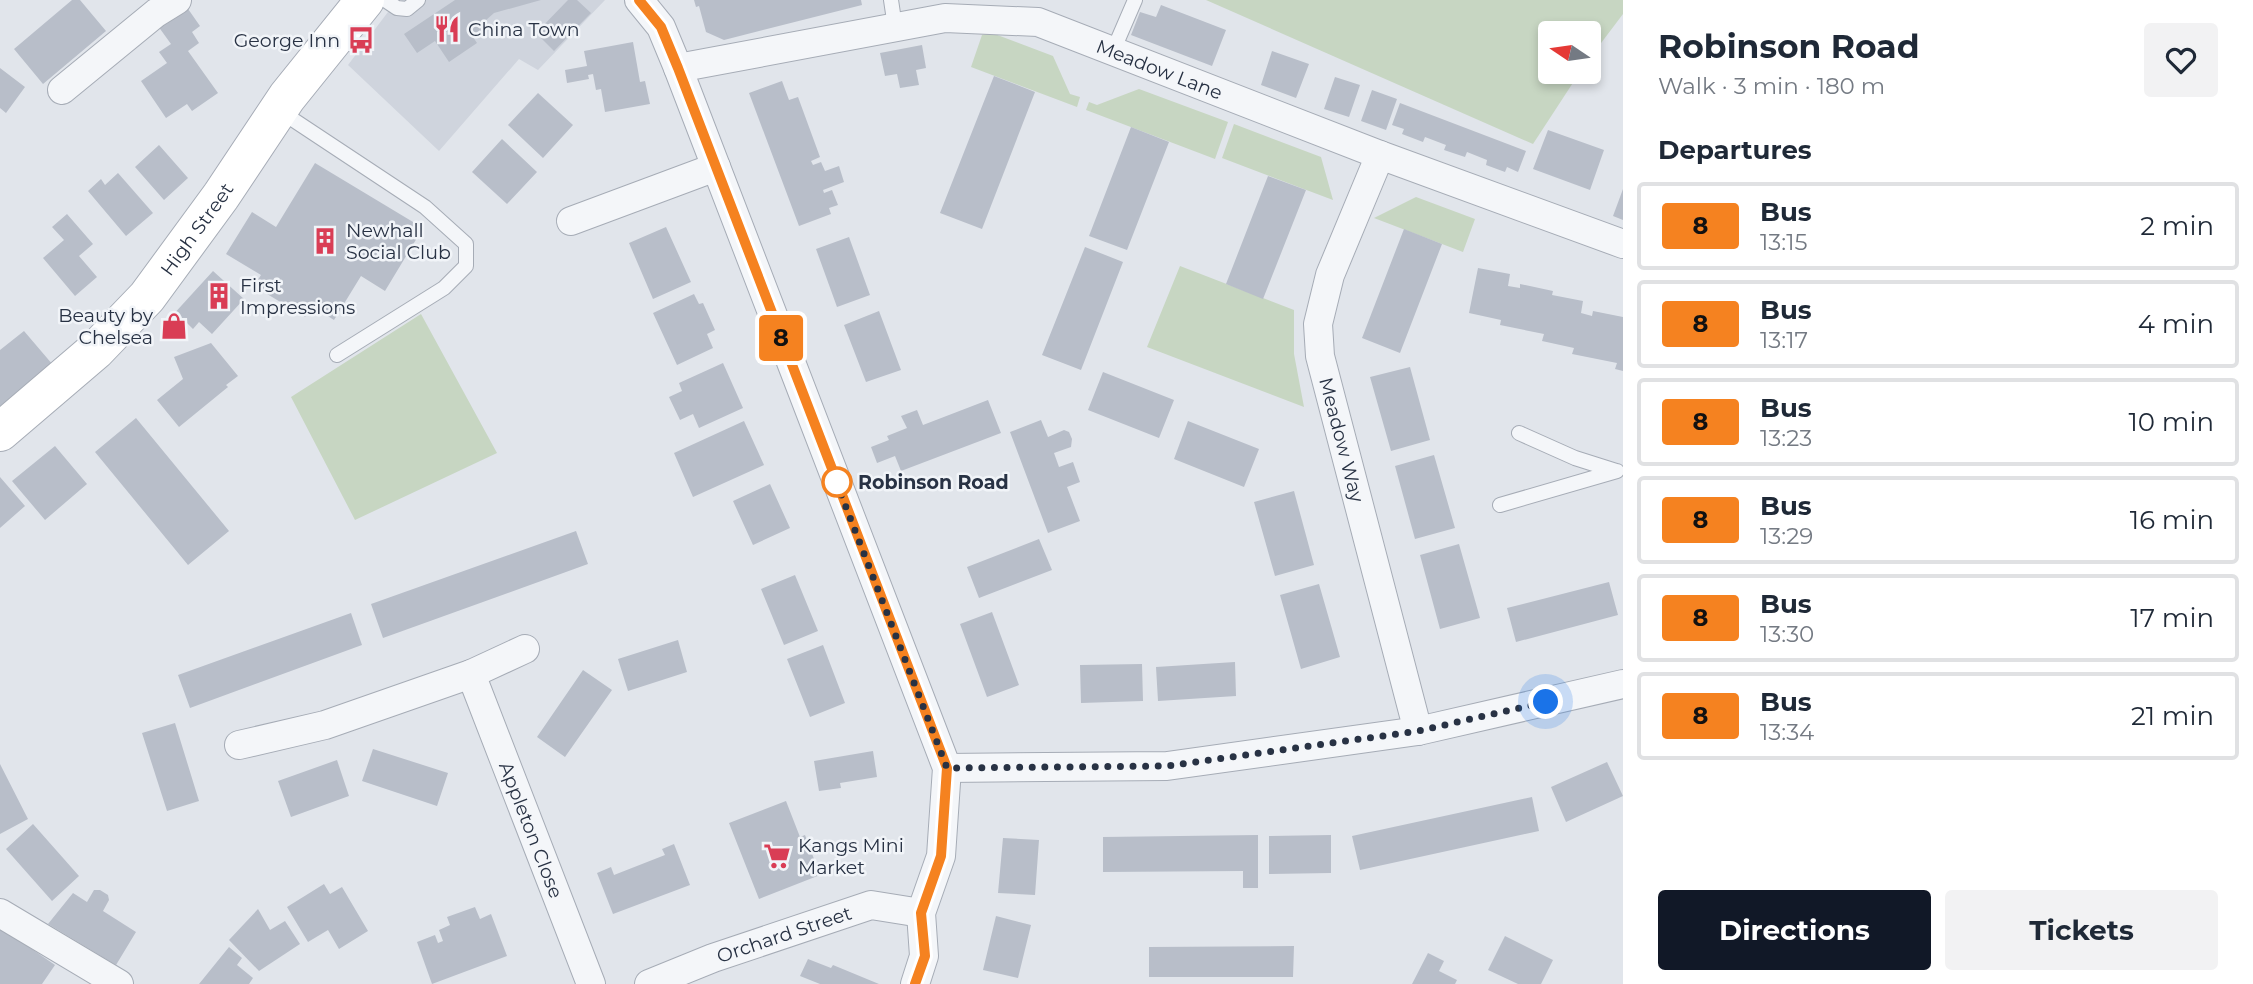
<!DOCTYPE html>
<html lang="en">
<head>
<meta charset="utf-8">
<style>
  :root { --surface:#fff; --page:#f2f2f3; --text:#1f2937; --muted:#747a83; --line:#e0e1e3; --accent:#111827 }
  body { margin:0; font-family:Montserrat,sans-serif; background:var(--page); color:var(--text); height:100vh; display:flex; flex-direction:column; font-size:26px; white-space:nowrap }
  * { box-sizing:border-box; margin:0 }
  p { font-size:23px; color:var(--muted) }
  .icon { flex:none; width:38px; height:38px; fill:none; stroke:currentColor; stroke-width:2; stroke-linecap:round; stroke-linejoin:round }
  .map { position:relative; flex:1; overflow:hidden }
  .panel { display:flex; flex-direction:column; background:var(--surface); width:630px }
  .panel>* { flex:none }
  .badge { padding:0 14px; border-radius:5px; font-size:24px; line-height:46px }
  .needle { width:46px; rotate:283deg }
  .buttons { position:absolute; left:1538px; top:21px; display:grid; gap:14px }
  .buttons a { display:grid; place-items:center; width:63px; height:63px; border-radius:7px; background:var(--surface); box-shadow:0 4px 10px #0003; font-size:35px }
  .you { position:absolute; width:35px; height:35px; margin:-18px; border:5px solid #fff; border-radius:50%; background:#1a73e8; box-shadow:0 0 0 10px #1a73e833 }
  .map>.badge { position:absolute; translate:-50% -50%; box-shadow:0 0 0 4px #fff }
  h2 { padding:0 35px; font-size:26px; line-height:63px }
  .round { display:grid; place-items:center; flex:none; width:74px; height:74px; border-radius:7px; background:var(--page) }
  .summary { display:flex; align-items:center; justify-content:space-between; height:119px; padding:0 35px }
  h1 { font-size:33px; font-weight:700; line-height:52px }
  .primary-button { display:flex; gap:14px; margin-top:auto; padding:14px 35px }
  .primary-button a { flex:1; height:80px; border-radius:7px; background:var(--accent); color:#fff; font-size:28px; font-weight:700; line-height:80px; text-align:center }
  .primary-button a+a { background:var(--page); color:var(--text) }
  ul { padding:0; list-style:none }
  li { display:flex; align-items:center; gap:21px; height:88px; margin:0 14px 10px; padding:0 21px; border:4px solid var(--line); border-radius:7px }
  li div { flex:1 }
  li b { display:block; font-size:26px }
  li em { font-style:normal }
  li .badge { min-width:77px; font-weight:700; text-align:center }
  main { display:flex; flex:1; min-height:0 }
  .map>svg:first-child { display:block }
</style>
</head>
<body>
<main>
<div class="map">
<svg width="1623" height="984" viewBox="0 0 1623 984">
  <rect width="100%" height="100%" fill="#e1e5eb"/>
  <!-- built -->
  <path fill="#cfd4dd" d="M 397,0 L 605,0 L 538,70 L 519,59 L 439,151 L 348,65 Z"/>
  <!-- green -->
  <path fill="#c7d6c2" d="M 1206,0 L 1623,0 L 1623,14 L 1589,59 L 1589,33 L 1550,33 L 1550,72 L 1580,72 L 1533,144 Z
    M 992,33 L 1053,56 L 1070,94 L 1080,97 L 1077,107 L 971,67 L 982,35 Z
    M 1139,89 L 1228,122 L 1215,159 L 1086,110 L 1089,102 L 1097,105 Z
    M 1234,124 L 1321,157 L 1333,200 L 1222,158 Z
    M 1416,197 L 1475,219 L 1463,252 L 1374,218 Z
    M 1180,266 L 1294,310 L 1294,354 L 1304,407 L 1147,347 Z
    M 421,314 L 497,453 L 355,520 L 291,397 Z"/>
  <!-- building -->
  <path fill="#b8bec9" d="M 72,0 L 80,0 L 106,31 L 43,84 L 14,49 Z
    M 455,0 L 541,0 L 494,13 L 485,21 L 490,25 L 473,37 L 477,43 L 449,62 L 435,41 L 417,53 L 404,34 Z
    M 568,0 L 577,0 L 591,13 L 554,51 L 536,33 Z
    M 694,0 L 861,0 L 862,5 L 724,40 L 706,32 L 699,6 L 696,7 Z
    M 1161,5 L 1226,30 L 1212,66 L 1131,35 L 1140,12 L 1156,17 Z
    M 186,6 L 200,26 L 192,32 L 199,43 L 188,51 L 218,93 L 192,111 L 187,104 L 166,118 L 141,81 L 167,63 L 159,52 L 171,44 L 158,26 Z
    M 633,42 L 640,82 L 645,81 L 650,104 L 605,112 L 601,89 L 596,90 L 593,74 L 588,75 L 589,79 L 567,83 L 565,70 L 587,66 L 584,51 Z
    M 922,45 L 926,68 L 916,70 L 919,85 L 900,88 L 897,74 L 885,76 L 880,53 Z
    M 1272,51 L 1309,64 L 1296,98 L 1261,85 Z
    M 0,68 L 25,87 L 6,113 L 0,108 Z
    M 994,76 L 1035,92 L 982,229 L 940,213 Z
    M 1335,77 L 1360,85 L 1349,117 L 1324,109 Z
    M 782,81 L 789,100 L 798,97 L 820,157 L 811,161 L 813,165 L 821,162 L 825,171 L 839,166 L 844,182 L 823,190 L 824,193 L 832,190 L 838,205 L 829,208 L 831,214 L 799,226 L 749,93 Z
    M 1372,90 L 1397,99 L 1386,130 L 1361,121 Z
    M 538,93 L 573,125 L 543,158 L 508,125 Z
    M 1400,103 L 1526,151 L 1518,172 L 1507,167 L 1505,172 L 1486,165 L 1487,160 L 1467,152 L 1465,157 L 1444,150 L 1446,145 L 1425,137 L 1423,142 L 1402,134 L 1404,129 L 1392,125 Z
    M 1131,127 L 1169,142 L 1127,250 L 1089,236 Z
    M 1548,130 L 1604,150 L 1590,190 L 1533,169 Z
    M 502,139 L 537,172 L 507,204 L 472,172 Z
    M 159,145 L 188,178 L 164,200 L 135,167 Z
    M 315,163 L 423,228 L 385,291 L 361,276 L 334,320 L 312,306 L 305,317 L 254,286 L 261,275 L 226,254 L 252,212 L 276,227 Z
    M 118,173 L 153,213 L 126,236 L 88,191 L 101,179 L 105,185 Z
    M 1268,176 L 1306,190 L 1263,299 L 1226,284 Z
    M 1623,189 L 1623,220 L 1613,216 Z
    M 67,214 L 93,244 L 79,256 L 97,277 L 75,296 L 43,258 L 64,240 L 52,227 Z
    M 666,227 L 691,282 L 653,299 L 629,243 Z
    M 1404,229 L 1442,244 L 1400,353 L 1362,338 Z
    M 849,237 L 870,295 L 837,307 L 816,249 Z
    M 1085,247 L 1123,262 L 1081,370 L 1042,355 Z
    M 1478,268 L 1510,274 L 1508,286 L 1520,288 L 1520,284 L 1553,291 L 1552,295 L 1583,301 L 1581,313 L 1592,316 L 1593,311 L 1623,317 L 1623,371 L 1615,369 L 1617,363 L 1572,354 L 1574,348 L 1542,341 L 1544,334 L 1500,325 L 1501,320 L 1469,313 Z
    M 213,271 L 244,299 L 212,334 L 199,322 L 193,329 L 187,323 L 173,338 L 161,328 Z
    M 694,294 L 699,304 L 703,303 L 715,330 L 707,334 L 713,348 L 677,365 L 653,313 Z
    M 879,311 L 901,370 L 866,382 L 844,325 Z
    M 24,331 L 53,365 L 0,409 L 0,350 Z
    M 211,343 L 238,376 L 226,385 L 228,387 L 179,427 L 157,400 L 183,379 L 174,357 Z
    M 723,363 L 743,408 L 699,428 L 693,414 L 680,420 L 669,397 L 682,391 L 679,383 Z
    M 1410,367 L 1430,440 L 1391,451 L 1370,377 Z
    M 1103,372 L 1174,400 L 1159,438 L 1088,410 Z
    M 988,400 L 1001,433 L 901,471 L 895,456 L 877,463 L 871,447 L 889,440 L 887,436 L 907,428 L 901,416 L 917,410 L 923,425 Z
    M 136,418 L 229,531 L 188,565 L 95,452 Z
    M 1041,420 L 1048,437 L 1064,430 L 1069,432 L 1072,439 L 1071,447 L 1054,453 L 1059,467 L 1073,462 L 1080,482 L 1067,487 L 1080,521 L 1048,533 L 1010,432 Z
    M 744,421 L 764,465 L 693,497 L 674,453 Z
    M 1188,421 L 1259,449 L 1244,487 L 1174,459 Z
    M 55,446 L 87,484 L 45,520 L 12,481 Z
    M 1434,455 L 1455,528 L 1415,539 L 1395,466 Z
    M 0,477 L 25,506 L 0,528 Z
    M 770,484 L 790,528 L 753,545 L 733,501 Z
    M 1294,491 L 1314,565 L 1275,576 L 1254,502 Z
    M 576,531 L 588,564 L 383,638 L 371,604 Z
    M 1039,539 L 1052,570 L 979,598 L 967,567 Z
    M 1459,544 L 1480,618 L 1440,629 L 1420,555 Z
    M 795,575 L 818,631 L 784,645 L 761,589 Z
    M 1609,582 L 1618,615 L 1516,642 L 1507,608 Z
    M 1319,584 L 1340,657 L 1301,669 L 1280,595 Z
    M 992,612 L 1019,685 L 987,697 L 960,624 Z
    M 351,613 L 362,645 L 190,708 L 178,675 Z
    M 678,640 L 687,672 L 628,691 L 618,659 Z
    M 823,645 L 845,703 L 810,717 L 787,659 Z
    M 1235,662 L 1236,696 L 1158,701 L 1156,667 Z
    M 1142,664 L 1143,701 L 1081,703 L 1080,665 Z
    M 583,670 L 612,690 L 565,757 L 537,737 Z
    M 175,723 L 199,801 L 167,811 L 142,733 Z
    M 373,749 L 448,773 L 437,806 L 362,781 Z
    M 873,751 L 877,777 L 840,783 L 841,788 L 819,791 L 814,761 Z
    M 337,760 L 349,796 L 291,817 L 278,781 Z
    M 1607,762 L 1623,796 L 1566,822 L 1551,787 Z
    M 0,764 L 28,819 L 0,834 Z
    M 1532,797 L 1539,831 L 1360,870 L 1352,836 Z
    M 786,801 L 800,837 L 805,835 L 820,875 L 759,899 L 729,823 Z
    M 33,824 L 79,876 L 52,901 L 6,849 Z
    M 1258,835 L 1258,888 L 1243,888 L 1243,871 L 1103,872 L 1103,837 Z
    M 1331,835 L 1331,873 L 1269,874 L 1269,836 Z
    M 1003,838 L 1039,840 L 1035,895 L 998,893 Z
    M 674,844 L 690,885 L 613,914 L 597,873 L 611,867 L 614,875 L 665,855 L 662,849 Z
    M 324,884 L 330,894 L 342,887 L 368,931 L 339,949 L 328,930 L 308,942 L 287,907 Z
    M 94,890 L 100,890 L 108,895 L 109,900 L 103,911 L 136,932 L 116,965 L 48,924 L 73,893 L 87,902 Z
    M 475,907 L 480,919 L 491,914 L 507,956 L 432,984 L 417,942 L 435,935 L 438,943 L 443,941 L 439,930 L 450,925 L 447,917 Z
    M 258,909 L 270,930 L 285,921 L 300,944 L 259,971 L 229,940 Z
    M 996,916 L 1031,925 L 1018,978 L 983,970 Z
    M 0,927 L 55,965 L 42,984 L 0,984 Z
    M 1505,936 L 1553,960 L 1541,984 L 1518,984 L 1488,970 Z
    M 1294,946 L 1293,977 L 1149,977 L 1149,947 Z
    M 229,947 L 242,958 L 237,965 L 253,978 L 249,984 L 199,984 Z
    M 1428,953 L 1444,961 L 1439,971 L 1457,980 L 1455,984 L 1412,984 Z
    M 808,959 L 831,968 L 833,965 L 879,984 L 820,984 L 800,976 Z"/>
  <g fill="none" stroke-linecap="round" stroke-linejoin="round">
    <defs>
      <path id="lane" d="M 385,0 L 397,8 L 407,9 L 418,0
        M 891,0 L 895,27
        M 1113,51 L 1135,0
        M 280,111 L 425,207 L 466,244 L 466,266 L 444,288 L 337,355
        M 1519,433 L 1575,458 L 1616,471
        M 1500,505 L 1617,471"/>
      <g id="street">
        <path d="M 639,0 L 661,27 L 678,68 L 947,768 L 941,856 L 921,913 L 924,956 L 915,984"/>
        <path id="s1" d="M 678,68 L 945,18 L 1038,22 L 1380,155 L 1623,244"/>
        <path d="M 62,90 L 156,13 L 177,0"/>
        <path id="s2" d="M 1380,155 L 1330,275 L 1318,324 L 1320,356 L 1418,731"/>
        <path d="M 571,221 L 716,167"/>
        <path d="M 471,674 L 525,649"/>
        <path id="s3" d="M 239,745 L 325,725 L 471,674 L 591,984"/>
        <path d="M 947,768 L 1167,766 L 1418,731 L 1623,684"/>
        <path d="M 0,913 L 119,984"/>
        <path id="s4" d="M 649,984 L 713,958 L 871,905 L 921,913"/>
      </g>
      <g id="secondary">
        <path id="s5" d="M 0,432 L 96,350 L 147,297 L 221,196 L 287,97 L 365,0"/>
      </g>
    </defs>
    <!-- lane casing -->
    <use href="#lane" stroke="#a6acb6" stroke-width="16"/>
    <!-- street casing -->
    <use href="#street" stroke="#a6acb6" stroke-width="30"/>
    <!-- secondary casing -->
    <use href="#secondary" stroke="#a6acb6" stroke-width="40"/>
    <!-- lane -->
    <use href="#lane" stroke="#f4f6f9" stroke-width="14"/>
    <!-- street -->
    <use href="#street" stroke="#f4f6f9" stroke-width="28"/>
    <!-- secondary -->
    <use href="#secondary" stroke="#fff" stroke-width="38"/>
  </g>
  <g fill="none" stroke-linecap="round" stroke-linejoin="round">
    <defs>
      <path id="line" d="M 639,0 L 661,27 L 678,68 L 947,768 L 941,856 L 921,913 L 925,956 L 915,984"/>
    </defs>
    <!-- line casing -->
    <use href="#line" stroke="#fff" stroke-width="16"/>
    <!-- line -->
    <use href="#line" stroke="#f58220" stroke-width="10"/>
    <!-- walk -->
    <path stroke="#283244" stroke-width="7" stroke-dasharray="0 12.6" d="M 837,482 L 832,471 L 947,768 L 1167,766 L 1418,731 L 1546,702"/>
  </g>
  <!-- icons -->
  <defs>
    <symbol id="restaurant-bare" viewBox="-9 -9 18 18"><path d="M-5-6h1v4h1v-4h1v4h1v-4h1v5L-1.5 .5V6h-2V.5L-5-1ZM5-6V6H3V1.5H1.5Q1.5-4 5-6Z" fill="#d93d55" stroke="#f1f4f8" stroke-width="2.5" paint-order="stroke"/></symbol>
    <symbol id="bus-bare" viewBox="-9 -9 18 18"><path d="M-5-6H5V4H4V6H2V4H-2V6H-4V4H-5ZM-3.5-4V0h7V-4ZM-3.5 1.2v1.5H-2V1.2ZM2 1.2v1.5H3.5V1.2Z" fill="#d93d55" stroke="#f1f4f8" stroke-width="2.5" paint-order="stroke"/></symbol>
    <symbol id="building-bare" viewBox="-9 -9 18 18"><path d="M-4-6H4V6H1V3H-1V6H-4ZM-2.5-4.3h1.7v1.8h-1.7ZM.8-4.3h1.7v1.8H.8ZM-2.5-1h1.7V.8h-1.7ZM.8-1h1.7V.8H.8Z" fill="#d93d55" stroke="#f1f4f8" stroke-width="2.5" paint-order="stroke"/></symbol>
    <symbol id="shop-bare" viewBox="-9 -9 18 18"><path d="M-5-2.5h2.3a2.7 3.5 0 0 1 5.4 0H5L5.5 6h-11ZM-1.5-2.5h3a1.5 2.3 0 0 0-3 0Z" fill="#d93d55" stroke="#f1f4f8" stroke-width="2.5" paint-order="stroke"/></symbol>
    <symbol id="supermarket-bare" viewBox="-9 -9 18 18"><path d="M-6-5.5h2.5l.6 2H6L4.5 2H-2.5L-4.4-4H-6ZM-1.5 3.2a1.3 1.3 0 1 0 .1 0ZM3 3.2a1.3 1.3 0 1 0 .1 0Z" fill="#d93d55" stroke="#f1f4f8" stroke-width="2.5" paint-order="stroke"/></symbol>
  </defs>
  <g fill-rule="evenodd">
    <use href="#restaurant-bare" x="428" y="10" width="38" height="38"/>
    <use href="#bus-bare" x="342" y="21" width="38" height="38"/>
    <use href="#building-bare" x="306" y="222" width="38" height="38"/>
    <use href="#building-bare" x="200" y="277" width="38" height="38"/>
    <use href="#shop-bare" x="155" y="307" width="38" height="38"/>
    <use href="#supermarket-bare" x="758" y="837" width="38" height="38"/>
  </g>
  <!-- markers -->
  <circle fill="#fff" stroke="#f58220" stroke-width="3.5" cx="837" cy="482" r="14"/>
  <g text-anchor="middle" dominant-baseline="central" stroke-width="5" stroke-linejoin="round" paint-order="stroke">
    <!-- poi labels -->
    <g font-size="19" fill="#283244" stroke="#f1f4f8" text-anchor="start">
      <text x="468" y="29">China Town</text>
      <text x="340" y="40" text-anchor="end">George Inn</text>
      <text x="346" y="230">Newhall<tspan x="346" dy="22">Social Club</tspan></text>
      <text x="240" y="285">First<tspan x="240" dy="22">Impressions</tspan></text>
      <text x="153" y="315" text-anchor="end">Beauty by<tspan x="153" dy="22">Chelsea</tspan></text>
      <text x="798" y="845">Kangs Mini<tspan x="798" dy="22">Market</tspan></text>
    </g>
    <!-- street labels -->
    <g font-size="19" fill="#283244" stroke="#f1f4f8">
      <text stroke="none"><textPath href="#s1" startOffset="495">Meadow Lane</textPath></text>
      <text stroke="none"><textPath href="#s5" startOffset="284">High Street</textPath></text>
      <text stroke="none"><textPath href="#s2" startOffset="299">Meadow Way</textPath></text>
      <text stroke="none"><textPath href="#s3" startOffset="410">Appleton Close</textPath></text>
      <text stroke="none"><textPath href="#s4" startOffset="144">Orchard Street</textPath></text>
    </g>
    <!-- stop labels -->
    <g font-size="19" font-weight="bold" fill="#283244" stroke="#f1f4f8" text-anchor="start">
      <text x="858" y="482">Robinson Road</text>
    </g>
  </g>
</svg>
<div class="buttons">
<a><svg class="needle" viewBox="-14 -14 28 28"><path d="M0-13l5 13h-10z" fill="#e53935"/><path d="M0 13l5-13h-10z" fill="#747a83"/></svg></a>
</div>
<div class="you" style="left:1546px;top:702px"></div>
<b class="badge" style="left:781px;top:338px;background:#f58220;color:#111">8</b>
</div>
<section class="panel">
<div class="summary"><div><h1>Robinson Road</h1><p>Walk · 3 min · 180 m</p></div><a class="round"><svg class="icon" aria-label="heart" viewBox="0 0 24 24"><path d="M12 20l-8-8c-3-5 5-10 8-4 3-6 11-1 8 4z"/></svg></a></div>
<h2>Departures</h2>
<ul>
<li><span class="badge" style="background:#f58220;color:#111">8</span><div><b>Bus</b><p>13:15</p></div><em>2 min</em></li>
<li><span class="badge" style="background:#f58220;color:#111">8</span><div><b>Bus</b><p>13:17</p></div><em>4 min</em></li>
<li><span class="badge" style="background:#f58220;color:#111">8</span><div><b>Bus</b><p>13:23</p></div><em>10 min</em></li>
<li><span class="badge" style="background:#f58220;color:#111">8</span><div><b>Bus</b><p>13:29</p></div><em>16 min</em></li>
<li><span class="badge" style="background:#f58220;color:#111">8</span><div><b>Bus</b><p>13:30</p></div><em>17 min</em></li>
<li><span class="badge" style="background:#f58220;color:#111">8</span><div><b>Bus</b><p>13:34</p></div><em>21 min</em></li>
</ul>
<div class="primary-button"><a>Directions</a><a>Tickets</a></div>
</section>
</main>
</body>
</html>
